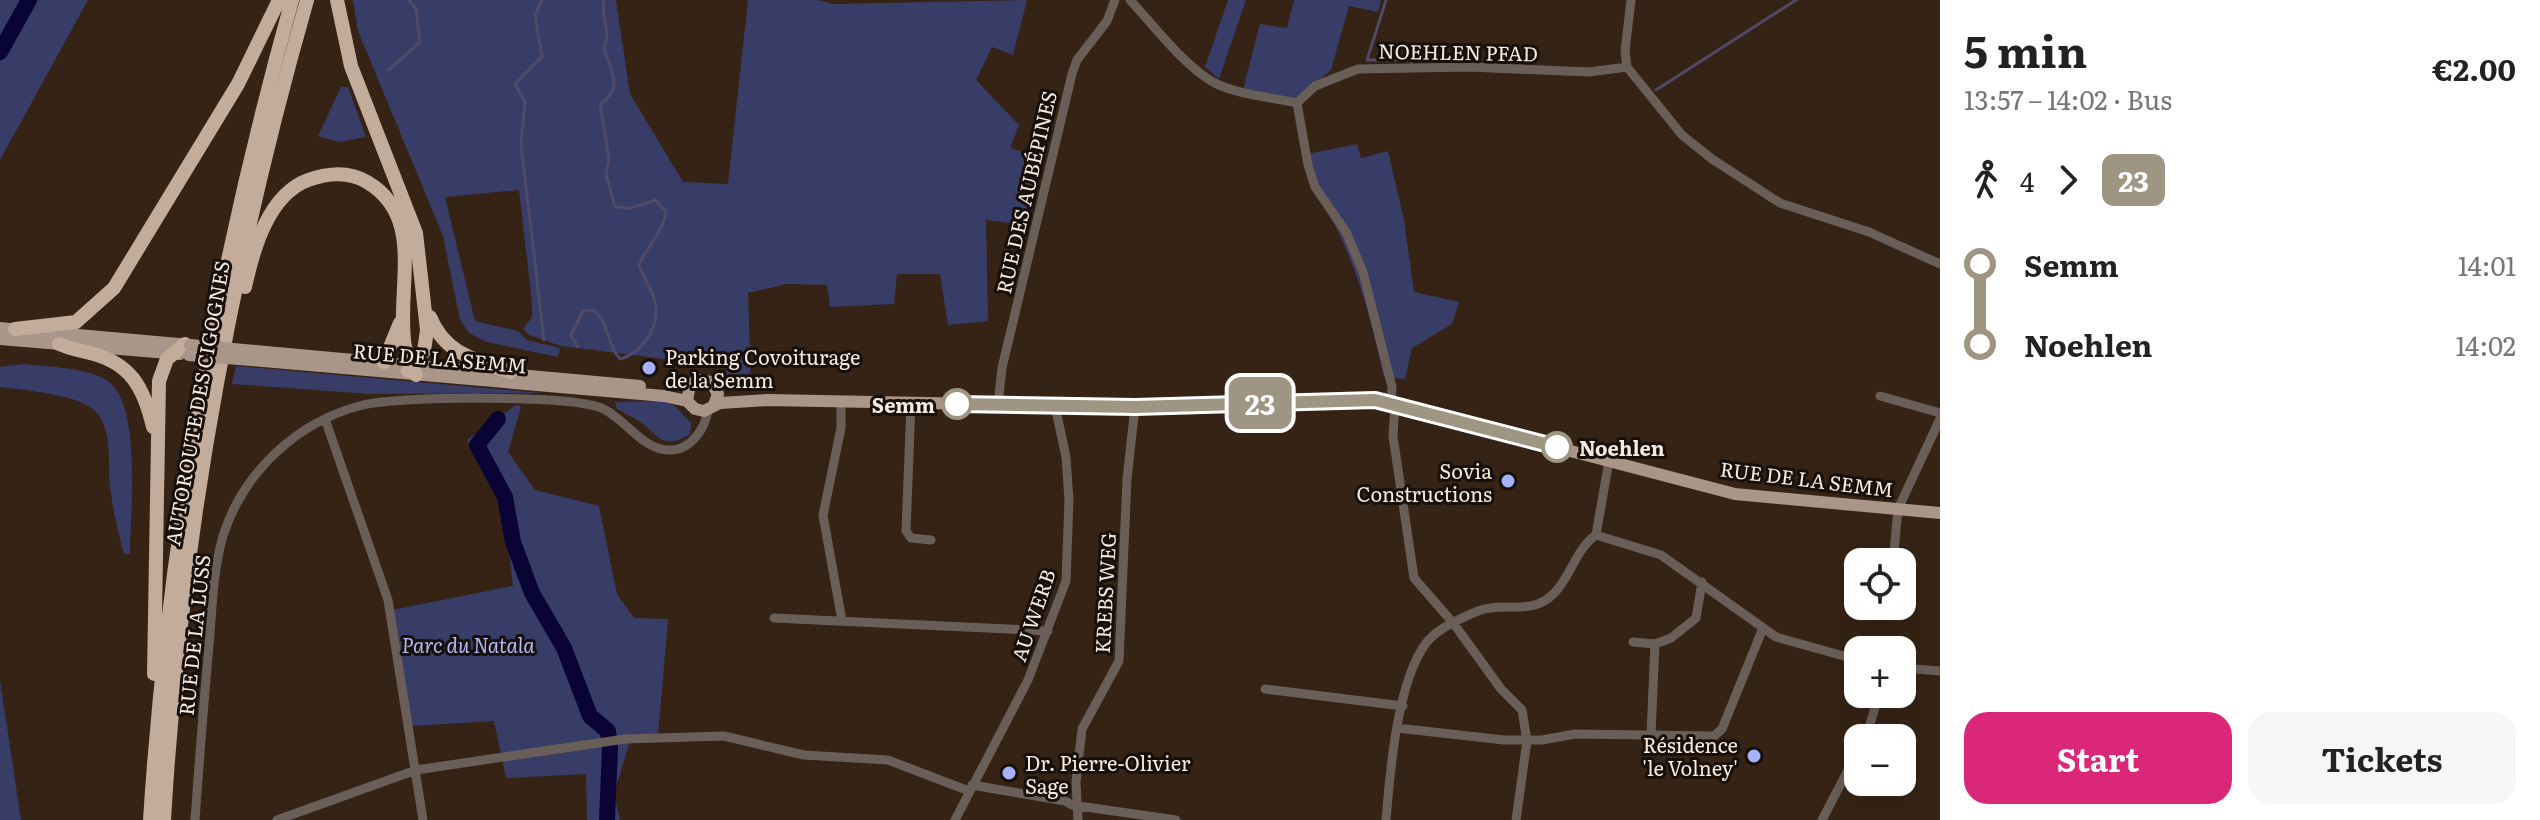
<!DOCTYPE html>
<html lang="en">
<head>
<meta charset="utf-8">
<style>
  :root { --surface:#fff; --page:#f6f6f6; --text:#222; --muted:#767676; --accent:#db2777 }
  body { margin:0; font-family:Literata,serif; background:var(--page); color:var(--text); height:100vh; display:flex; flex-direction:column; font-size:30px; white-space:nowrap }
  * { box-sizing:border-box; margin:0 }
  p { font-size:26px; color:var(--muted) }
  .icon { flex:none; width:44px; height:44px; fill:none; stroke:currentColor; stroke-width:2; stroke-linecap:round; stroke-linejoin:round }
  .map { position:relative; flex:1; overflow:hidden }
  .details { display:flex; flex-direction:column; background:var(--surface); width:600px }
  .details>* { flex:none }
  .badge { padding:0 16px; border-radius:12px; font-size:28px; line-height:52px }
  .tools { position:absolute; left:1844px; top:548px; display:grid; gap:16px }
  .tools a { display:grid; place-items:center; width:72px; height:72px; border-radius:16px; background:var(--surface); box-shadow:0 8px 32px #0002; font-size:40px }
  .map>.badge { position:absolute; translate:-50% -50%; box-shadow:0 0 0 4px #fff }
  .legs { display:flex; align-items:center; gap:12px; height:88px; padding:0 24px; font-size:26px }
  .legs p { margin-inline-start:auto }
  .overview { display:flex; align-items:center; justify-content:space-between; height:136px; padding:0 24px }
  h1 { font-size:44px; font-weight:700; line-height:60px }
  .action { display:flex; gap:16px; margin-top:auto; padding:16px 24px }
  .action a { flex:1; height:92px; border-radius:24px; background:var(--accent); color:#fff; font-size:32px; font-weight:700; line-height:92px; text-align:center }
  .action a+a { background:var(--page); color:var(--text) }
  ul { padding:0 24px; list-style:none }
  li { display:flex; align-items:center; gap:28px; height:80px; font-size:30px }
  li i { display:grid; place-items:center; width:12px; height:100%; margin:0 10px; background:currentColor }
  li i::after { content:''; width:20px; height:20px; margin:-10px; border:6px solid; border-radius:50%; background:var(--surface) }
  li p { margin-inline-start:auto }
  li:first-child i { background:linear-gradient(#0000 50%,currentColor 0) }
  li:last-child i { background:linear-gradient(currentColor 50%,#0000 0) }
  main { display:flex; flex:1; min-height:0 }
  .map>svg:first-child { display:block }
</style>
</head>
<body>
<main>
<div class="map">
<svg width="1940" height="820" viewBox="0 0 1940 820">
  <rect width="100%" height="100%" fill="#352315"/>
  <!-- green -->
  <path fill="#383d68" d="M 0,0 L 88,0 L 0,160 Z
    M 353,0 L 616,0 L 630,94 L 683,182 L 728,184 L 748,0 L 817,0 L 834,4 L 1027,0 L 1013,55 L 992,47 L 976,80 L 1019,125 L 1010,148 L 1043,158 L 1027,225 L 986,220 L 988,321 L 948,325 L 940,274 L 897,274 L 894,304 L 830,307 L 827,285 L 787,284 L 748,293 L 751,388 L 726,386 L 727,357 L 681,354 L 664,359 L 561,346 L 529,335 L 523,329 L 532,317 L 532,302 L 519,190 L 445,197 L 475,321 L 518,331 L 527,340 L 560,348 L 558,357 L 487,342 L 469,333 L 460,320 L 443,236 L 358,31 Z
    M 1228,0 L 1246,0 L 1219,79 L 1205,67 Z
    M 1294,0 L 1381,0 L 1378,12 L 1349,6 L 1331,70 L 1294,100 L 1242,93 L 1260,24 L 1287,28 Z
    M 341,87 L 348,87 L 366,137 L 339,142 L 318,136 Z
    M 1357,144 L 1361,158 L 1388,151 L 1404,220 L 1414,292 L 1459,302 L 1452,324 L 1412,348 L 1405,379 L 1384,377 C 1373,329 1362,284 1342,240 C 1329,211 1310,186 1302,155 Z
    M 24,364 C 49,367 87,367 108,381 C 142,404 130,516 130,554 L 124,554 C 118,532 113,510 110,487 C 107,463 115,424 90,407 C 71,394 23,390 0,387 L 0,367 Z
    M 236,366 L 542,393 L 370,394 L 232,384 Z
    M 662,401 L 675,406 L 691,423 L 690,434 C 662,451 660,436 640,422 C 633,417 624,413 617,409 L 615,402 Z
    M 516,405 L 521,407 L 508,452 L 535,490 L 599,506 L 617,594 L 634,618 L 668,619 L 658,735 L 629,744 L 614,794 L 620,820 L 587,820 L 586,774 L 506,778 L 494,721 L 411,726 L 393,610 L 513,586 L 506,524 L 494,491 L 467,440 Z
    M 0,680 L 21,820 L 0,820 Z"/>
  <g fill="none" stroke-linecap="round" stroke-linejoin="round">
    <!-- stream -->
    <path stroke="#504967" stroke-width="3" d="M 542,0 L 535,15 L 542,57 L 515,84 L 525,102 L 521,144 L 544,340
      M 1386,0 L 1367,60 L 1410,60 L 1412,66
      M 389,70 L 420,42 L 416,9 L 409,0
      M 1656,90 L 1796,0
      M 578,347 L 571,335 L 583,311 L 593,310 C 610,323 606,344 620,359 C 641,353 657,331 656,309 C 656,296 644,278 639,266 C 646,246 663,233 666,212 L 656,200 L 630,208 L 615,207 L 606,174 L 609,159 L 600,104 C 624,88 611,72 604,48 C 612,33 600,17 604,0"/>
    <!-- river -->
    <path stroke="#090433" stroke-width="16" d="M 0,52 L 29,0
      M 498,419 L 477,445 L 505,497 L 513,542 L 532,593 L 564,648 L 590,716 L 608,731 L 610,748 L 607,820"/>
    <!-- minor -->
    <path stroke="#695f58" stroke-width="9" d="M 1130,0 C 1155,27 1180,61 1211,81 C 1236,95 1270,97 1297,103 L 1308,165 L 1315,187 L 1346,232 L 1363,272 L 1392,387 L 1391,404
      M 1631,0 L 1625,51 L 1627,67 L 1682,135 L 1712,159 L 1780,203 L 1869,232 L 1940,264
      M 1297,103 L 1315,86 L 1358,69 L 1469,67 L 1589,72 L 1627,67
      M 1880,396 L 1940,413
      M 841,401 L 841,428 L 823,515 L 842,621
      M 911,403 L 906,531 L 911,538 L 931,540
      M 998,404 L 1002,368 L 1072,74 L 1077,60 L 1107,21 L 1115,0
      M 1395,404 L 1393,436 L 1414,578 L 1454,624 L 1501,689 L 1522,710 L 1527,741 L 1516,820
      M 325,419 L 388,600 L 423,820
      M 1596,535 L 1661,555 L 1776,637 L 1858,660
      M 1894,552 L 1898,509 L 1940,419
      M 774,618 L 1048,631
      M 1633,642 L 1655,644
      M 1902,668 L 1940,671
      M 1265,689 L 1403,706
      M 1397,728 L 1504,740 L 1542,740 L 1575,734 L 1714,736 L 1722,729 L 1763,628
      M 1651,734 L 1655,644 L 1671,638 L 1696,618 L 1702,582
      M 1866,738 L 1879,694
      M 972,785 L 1065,801 L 1072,805 L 1176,820
      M 195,820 C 199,765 203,711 208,657 C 212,617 212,574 223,536 C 243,472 298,421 363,405 C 402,396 562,395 599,407 C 624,416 642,451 670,450 C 691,450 705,429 708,410
      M 277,820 L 416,770 L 625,739 L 724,736 L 804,755 L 888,760 L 969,791
      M 955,820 L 1028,680 L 1066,581 L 1069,500 L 1066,457 L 1055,406
      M 1078,820 L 1076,782 L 1082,729 L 1119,661 L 1127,479 L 1135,407
      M 1386,820 C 1390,772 1397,682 1426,643 C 1438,628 1461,618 1478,611 C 1498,603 1519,611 1538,604 C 1569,592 1571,552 1596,535 L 1609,461
      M 1822,820 L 1858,751"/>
    <!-- major -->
    <path stroke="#a99688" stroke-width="12" d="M 0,328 L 190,345
      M 0,339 L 180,354
      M 255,351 L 640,386
      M 239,359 L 664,396 L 687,401
      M 714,405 L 718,394 L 711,382 L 698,380 L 690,385 L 687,401 L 695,409 L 704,411 L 720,403 L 768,400 L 1135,407 L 1375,400 L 1735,494 L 1940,513"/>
    <!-- highway -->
    <path stroke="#c3ac9a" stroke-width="14" d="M 337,0 L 351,66 L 416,233 L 427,330 L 424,351 L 408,371
      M 245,287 C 253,250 268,195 308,180 C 328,173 349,171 367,182 C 427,217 395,291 405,347 C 407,357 412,366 416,375
      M 430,317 C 445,354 474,359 510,372
      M 15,329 L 76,322 L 114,288 L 238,84 L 279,0
      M 59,344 C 70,349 79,350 90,353 C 131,363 144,388 153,427
      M 384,362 L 400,323
      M 154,674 L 159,381 L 167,359 L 185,344
      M 150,820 C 168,541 217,269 292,0
      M 164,820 C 180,543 231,267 307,0"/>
    <!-- major-bridge -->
    <path stroke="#a99688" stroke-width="12" d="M 190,345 L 255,351
      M 189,355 L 239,359"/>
  </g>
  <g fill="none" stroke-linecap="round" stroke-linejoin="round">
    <defs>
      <path id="line-1" d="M 957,404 L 1135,407 L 1375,400 L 1557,447"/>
    </defs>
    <!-- line-1 casing -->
    <use href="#line-1" stroke="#fff" stroke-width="18"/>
    <!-- line-1 -->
    <use href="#line-1" stroke="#9e9682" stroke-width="12"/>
  </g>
  <!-- markers -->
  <g fill="#a6b1fc" stroke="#170f09" stroke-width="3">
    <circle cx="649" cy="368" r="8"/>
    <circle cx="1508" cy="481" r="8"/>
    <circle cx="1754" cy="756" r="8"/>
    <circle cx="1009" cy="773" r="8"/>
  </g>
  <g fill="#fff" stroke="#9e9682" stroke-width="4">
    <circle cx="957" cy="404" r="14"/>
    <circle cx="1557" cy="447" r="14"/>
  </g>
  <g text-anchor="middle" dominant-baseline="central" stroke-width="6" stroke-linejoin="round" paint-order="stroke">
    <!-- street labels -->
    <g font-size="20" fill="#f6eae1" stroke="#170f09">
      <text transform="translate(1458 51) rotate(1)">NOEHLEN PFAD</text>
      <text transform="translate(1025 192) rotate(-77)">RUE DES AUBÉPINES</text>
      <text transform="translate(440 357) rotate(5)">RUE DE LA SEMM</text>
      <text transform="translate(196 403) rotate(-80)">AUTOROUTE DES CIGOGNES</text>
      <text transform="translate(1807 478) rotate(7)">RUE DE LA SEMM</text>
      <text transform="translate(1104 593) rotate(-87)">KREBS WEG</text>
      <text transform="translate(1032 615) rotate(-71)">AU WERB</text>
      <text transform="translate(193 635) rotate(-84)">RUE DE LA LUSS</text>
    </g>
    <!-- poi labels -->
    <g font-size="20" fill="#f6eae1" stroke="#170f09" text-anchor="start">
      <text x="665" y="356">Parking Covoiturage<tspan x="665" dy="23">de la Semm</tspan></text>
      <text x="1492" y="470" text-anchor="end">Sovia<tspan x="1492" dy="23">Constructions</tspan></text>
      <text x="1738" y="744" text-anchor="end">Résidence<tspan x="1738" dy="23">'le Volney'</tspan></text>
      <text x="1025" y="762">Dr. Pierre-Olivier<tspan x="1025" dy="23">Sage</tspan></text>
    </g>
    <!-- stop labels -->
    <g font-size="20" font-weight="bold" fill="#f6eae1" stroke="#170f09" text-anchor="end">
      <text x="935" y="404">Semm</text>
      <text x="1579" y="447" text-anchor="start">Noehlen</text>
    </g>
    <!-- park labels -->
    <g font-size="20" font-style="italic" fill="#afb9fb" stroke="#170f09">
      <text x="468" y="644">Parc du Natala</text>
    </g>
  </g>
</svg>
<div class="tools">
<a><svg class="icon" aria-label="locate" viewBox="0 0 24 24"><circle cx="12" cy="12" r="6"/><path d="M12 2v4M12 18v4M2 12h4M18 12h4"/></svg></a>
<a>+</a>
<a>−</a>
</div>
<b class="badge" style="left:1260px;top:403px;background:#9e9682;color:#fff">23</b>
</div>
<section class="details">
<div class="overview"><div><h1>5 min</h1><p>13:57 – 14:02 · Bus</p></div><b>€2.00</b></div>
<div class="legs"><svg class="icon" aria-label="walk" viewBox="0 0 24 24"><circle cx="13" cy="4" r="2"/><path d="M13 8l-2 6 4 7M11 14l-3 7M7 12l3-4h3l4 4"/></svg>4<svg class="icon" aria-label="forward" viewBox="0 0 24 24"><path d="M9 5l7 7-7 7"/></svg><b class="badge" style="background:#9e9682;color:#fff">23</b></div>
<ul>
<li><i style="color:#9e9682"></i><b>Semm</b><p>14:01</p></li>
<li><i style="color:#9e9682"></i><b>Noehlen</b><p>14:02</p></li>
</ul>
<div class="action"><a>Start</a><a>Tickets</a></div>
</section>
</main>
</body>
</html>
